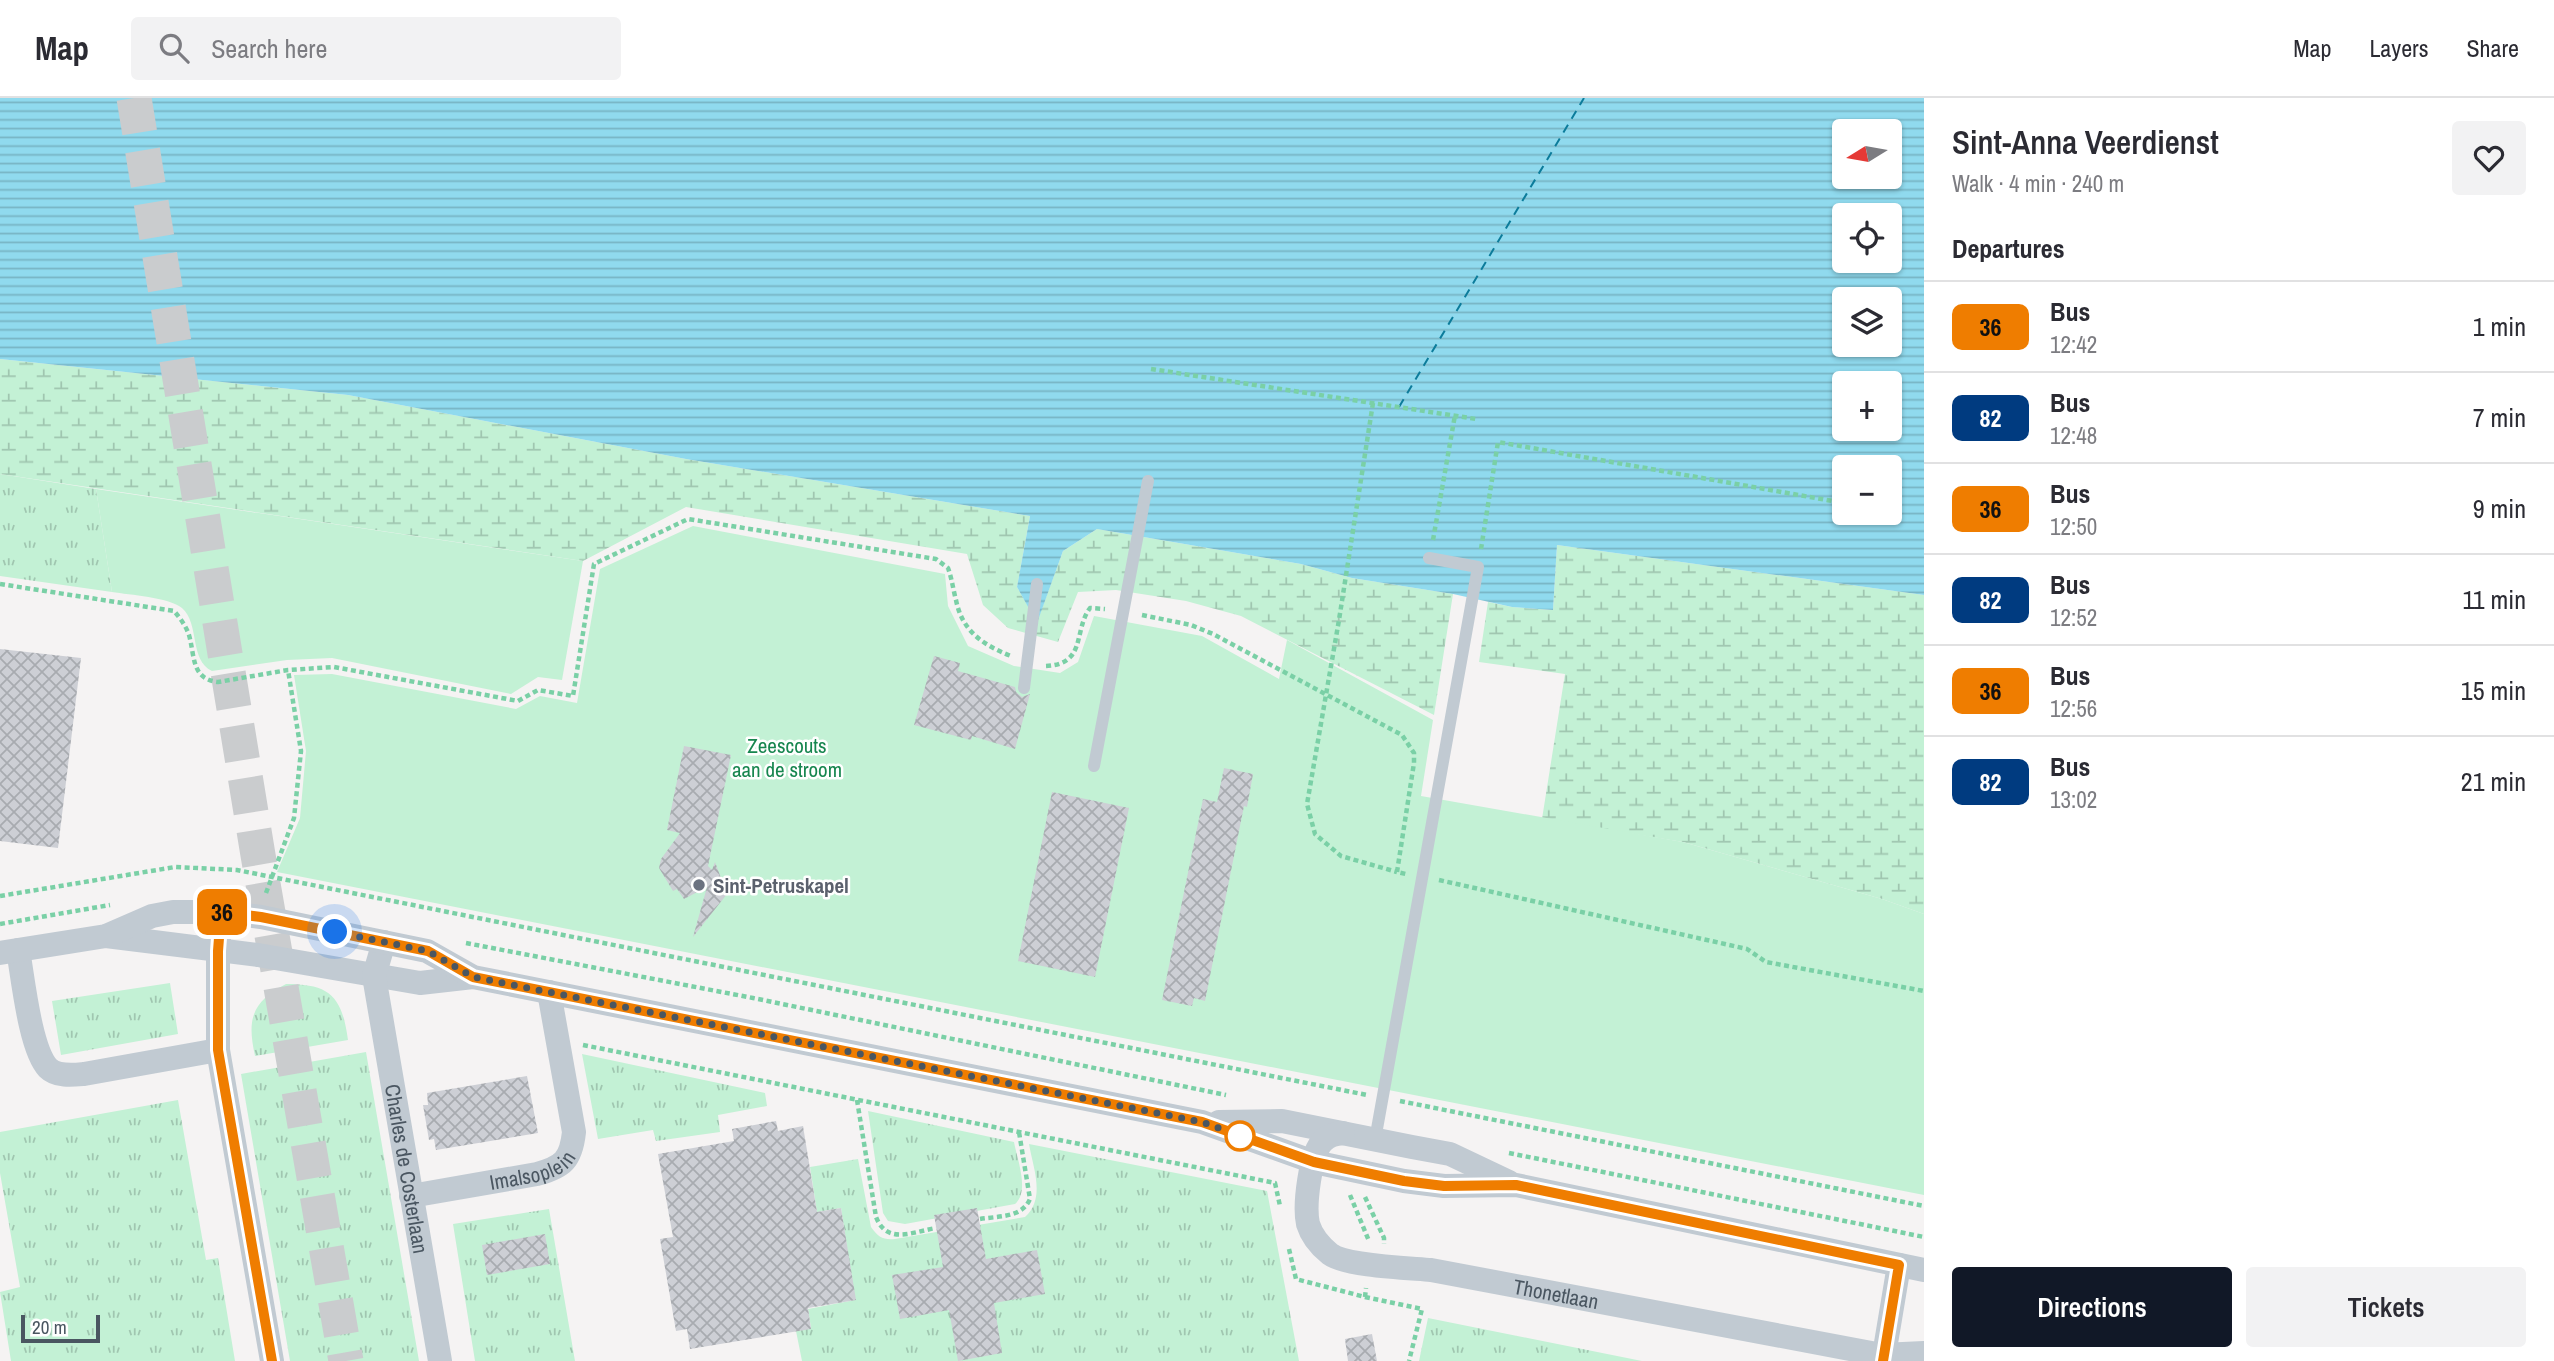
<!DOCTYPE html>
<html lang="en">
<head>
<meta charset="utf-8">
<style>
  :root { --surface:#fff; --page:#f2f2f3; --text:#2b2b33; --muted:#7c7c81; --line:#e1e1e2; --accent:#111827 }
  body { margin:0; font-family:"Archivo Narrow",sans-serif; background:var(--page); color:var(--text); height:100vh; display:flex; flex-direction:column; font-size:26px; white-space:nowrap }
  * { box-sizing:border-box; margin:0 }
  p { font-size:23px; color:var(--muted) }
  .icon { flex:none; width:38px; height:38px; fill:none; stroke:currentColor; stroke-width:2; stroke-linecap:round; stroke-linejoin:round }
  .map { position:relative; flex:1; overflow:hidden }
  .drawer { display:flex; flex-direction:column; background:var(--surface); width:630px }
  .drawer>* { flex:none }
  .badge { padding:0 14px; border-radius:10px; font-size:24px; line-height:46px }
  .needle { width:46px; rotate:259deg }
  .tools { position:absolute; left:1832px; top:21px; display:grid; gap:14px }
  .tools a { display:grid; place-items:center; width:70px; height:70px; border-radius:7px; background:var(--surface); box-shadow:0 2px 5px #0004; font-size:35px }
  .scale { position:absolute; left:21px; bottom:18px; width:79px; box-sizing:border-box; padding-left:7px; border:4px solid #4a5661; border-top:0; font-size:19px; line-height:24px; white-space:nowrap; color:#4a5661; -webkit-text-stroke:5px #fff; paint-order:stroke }
  .you { position:absolute; width:35px; height:35px; margin:-18px; border:5px solid #fff; border-radius:50%; background:#1a73e8; box-shadow:0 0 0 10px #1a73e833 }
  .map>.badge { position:absolute; translate:-50% -50%; box-shadow:0 0 0 4px #fff }
  h2 { padding:0 28px; font-size:26px; line-height:63px }
  .round { display:grid; place-items:center; flex:none; width:74px; height:74px; border-radius:7px; background:var(--page) }
  .headline { display:flex; align-items:center; justify-content:space-between; height:119px; padding:0 28px }
  h1 { font-size:33px; font-weight:600; line-height:52px }
  .primary-button { display:flex; gap:14px; margin-top:auto; padding:14px 28px }
  .primary-button a { flex:1; height:80px; border-radius:7px; background:var(--accent); color:#fff; font-size:28px; font-weight:600; line-height:80px; text-align:center }
  .primary-button a+a { background:var(--page); color:var(--text) }
  ul { padding:0; list-style:none }
  li { display:flex; align-items:center; gap:21px; height:91px; padding:0 28px; border-top:2px solid var(--line) }
  li div { flex:1 }
  li b { display:block; font-size:26px }
  li em { font-style:normal }
  li .badge { min-width:77px; font-weight:700; text-align:center }
  header { display:flex; align-items:center; gap:42px; box-sizing:border-box; height:98px; padding:0 35px; background:var(--surface); border-bottom:2px solid var(--line) }
  header strong { font-size:33px }
  nav { display:flex; gap:38px; margin-inline-start:auto; font-size:24px }
  .search { width:490px; height:63px; background:var(--page); display:flex; align-items:center; gap:18px; box-sizing:border-box; padding:0 24px; border-radius:7px; color:var(--muted); font-size:26px }
  main { display:flex; flex:1; min-height:0 }
  .map>svg:first-child { display:block }
</style>
</head>
<body>
<header>
<strong>Map</strong>
<div class="search"><svg class="icon" aria-label="search" viewBox="0 0 24 24"><circle cx="10" cy="10" r="6"/><path d="M15 15l6 6"/></svg>Search here</div>
<nav><a>Map</a><a>Layers</a><a>Share</a></nav>
</header>
<main>
<div class="map">
<svg width="1924" height="1263" viewBox="0 0 1924 1263">
  <defs>
    <pattern id="grass-tufts" width="24" height="20" patternUnits="userSpaceOnUse" patternTransform="scale(1.75)"><rect width="24" height="20" fill="#c3f1d5"/><path d="M3 7l-1-3M5 7V3M7 7l1-3M15 17l-1-3M17 17v-4M19 17l1-3" fill="none" stroke="#a0c6b0"/></pattern>
    <pattern id="wetland-marsh" width="20" height="14" patternUnits="userSpaceOnUse" patternTransform="scale(1.75)"><rect width="20" height="14" fill="#c3f1d5"/><path d="M1 5h8M5 5V1M11 12h8M15 12V8" fill="none" stroke="#a0c6b0"/></pattern>
    <pattern id="water-rules" width="6" height="5" patternUnits="userSpaceOnUse" patternTransform="scale(1.75)"><rect width="6" height="5" fill="#90daee"/><path d="M0 2.5h6" fill="none" stroke="#78b4c4"/></pattern>
    <pattern id="building-cross-hatch" width="8" height="8" patternUnits="userSpaceOnUse" patternTransform="scale(1.75)"><rect width="8" height="8" fill="#cdcfd5"/><path d="M0 0l8 8M0 8l8-8" fill="none" stroke="#a8abb0"/></pattern>
  </defs>
  <rect width="100%" height="100%" fill="#f5f3f3"/>
  <!-- grass -->
  <path fill="url(#grass-tufts)" d="M 0,376 L 96,391 L 112,494 L 0,478 Z
    M 170,885 L 178,936 L 61,957 L 52,903 Z
    M 286,886 C 330,886 342,898 348,942 L 255,958 C 247,922 251,904 286,886 Z
    M 366,954 L 419,1263 L 290,1263 L 241,976 Z
    M 582,956 L 765,995 L 767,1008 L 718,1017 L 720,1034 L 656,1043 L 653,1032 L 598,1041 Z
    M 178,1002 L 206,1162 L 218,1160 L 235,1263 L 11,1263 L 0,1194 L 20,1189 L 0,1075 L 0,1034 Z
    M 868,1013 L 1014,1044 C 1017,1061 1030,1093 1015,1106 L 905,1126 L 888,1123 L 883,1115 Z
    M 1029,1046 L 1267,1093 L 1299,1263 L 802,1263 L 796,1233 L 811,1230 L 808,1211 L 855,1202 L 841,1110 L 817,1114 L 810,1069 L 858,1061 L 871,1129 C 878,1139 883,1142 895,1141 L 1025,1119 C 1046,1100 1033,1070 1029,1046 Z
    M 549,1111 L 575,1263 L 475,1263 L 453,1126 Z
    M 1428,1220 L 1642,1263 L 1419,1263 Z"/>
  <!-- wetland -->
  <path fill="url(#wetland-marsh)" d="M 0,261 L 348,297 L 686,361 L 1030,418 L 1017,489 L 1037,524 L 1063,453 L 1097,431 L 1301,466 L 1352,480 L 1453,496 L 1434,617 L 1241,518 L 1186,503 L 1116,492 L 1078,494 L 1058,544 L 1008,530 L 983,507 L 967,456 L 686,409 L 583,463 L 0,376 Z
    M 1557,447 L 1924,497 L 1924,816 L 1882,801 L 1683,744 L 1542,721 L 1565,576 L 1479,564 L 1488,504 L 1512,509 L 1553,512 Z"/>
  <!-- green -->
  <path fill="#c3f1d5" d="M 96,391 L 583,463 L 562,582 L 538,579 L 511,596 L 332,560 L 287,562 L 212,573 C 189,562 200,526 182,510 C 168,499 130,497 112,494 Z
    M 693,428 L 945,476 L 948,508 L 968,548 L 1014,568 L 1060,575 L 1078,564 L 1094,518 L 1202,538 L 1279,581 L 1287,542 L 1433,622 L 1421,698 L 1683,744 L 1882,801 L 1924,816 L 1924,1097 L 277,774 L 300,720 L 306,653 L 294,577 L 332,576 L 516,611 L 540,598 L 577,605 L 600,471 Z"/>
  <!-- water -->
  <path fill="url(#water-rules)" fill-rule="evenodd" d="M 0,0 L 1924,0 L 1924,497 L 1557,447 L 1553,512 L 1512,509 L 1453,496 L 1352,480 L 1301,466 L 1097,431 L 1063,453 L 1037,525 L 1017,489 L 1030,418 L 686,361 L 348,297 L 0,261 ZM 1844,33 L 1890,33 L 1890,79 L 1844,79 ZM 1844,117 L 1890,117 L 1890,163 L 1844,163 ZM 1844,201 L 1890,201 L 1890,247 L 1844,247 ZM 1844,285 L 1890,285 L 1890,331 L 1844,331 ZM 1844,369 L 1890,369 L 1890,415 L 1844,415 Z"/>
  <g fill="none" stroke-linecap="round" stroke-linejoin="round">
    <!-- ferry -->
    <path stroke="#0c7c9b" stroke-width="2" stroke-dasharray="9 7" stroke-linecap="butt" d="M 1399,309 L 1584,0"/>
  </g>
  <!-- building -->
  <path fill="url(#building-cross-hatch)" d="M 0,551 L 81,560 L 58,750 L 0,743 Z
    M 934,558 L 960,565 L 958,573 L 1015,589 L 1016,594 L 1022,599 L 1030,596 L 1015,651 L 972,638 L 971,642 L 914,627 Z
    M 684,648 L 731,657 L 708,768 L 712,772 L 715,764 L 727,796 L 693,839 L 707,789 L 684,801 L 677,791 L 673,793 L 659,770 L 661,761 L 680,735 L 667,732 Z
    M 1224,670 L 1253,676 L 1247,709 L 1244,708 L 1205,903 L 1194,900 L 1192,908 L 1162,902 L 1203,701 L 1217,704 Z
    M 1052,694 L 1129,710 L 1095,879 L 1018,863 Z
    M 527,978 L 538,1035 L 436,1052 L 434,1041 L 429,1042 L 423,1007 L 428,1007 L 427,995 Z
    M 776,1023 L 778,1033 L 803,1028 L 817,1114 L 841,1110 L 856,1202 L 808,1210 L 811,1231 L 690,1251 L 687,1231 L 676,1233 L 660,1141 L 673,1139 L 658,1056 L 734,1043 L 732,1031 Z
    M 977,1110 L 986,1161 L 1037,1152 L 1045,1196 L 994,1205 L 1002,1255 L 958,1263 L 949,1212 L 900,1221 L 892,1177 L 943,1169 L 934,1117 Z
    M 545,1136 L 550,1166 L 487,1177 L 482,1147 Z
    M 1372,1236 L 1377,1263 L 1348,1263 L 1345,1241 Z"/>
  <g fill="none" stroke-linecap="round" stroke-linejoin="round">
    <!-- secondary-tunnel -->
    <path stroke="#caccce" stroke-width="35" stroke-dasharray="35 18" stroke-linecap="butt" d="M 134,0 L 258,757 L 346,1263"/>
    <!-- path -->
    <path stroke="#7ad0a6" stroke-width="4.5" stroke-dasharray="5 3.5" stroke-linecap="butt" d="M 1151,271 L 1476,321
      M 1373,305 L 1339,522 L 1307,706 L 1315,736 L 1341,758 L 1397,774
      M 1890,413 L 1896,414
      M 1433,442 L 1455,317
      M 1481,451 L 1498,344 L 1844,405
      M 0,486 L 174,513 C 180,520 186,528 189,537 C 195,558 191,581 218,584 L 288,572 L 334,569 L 518,603 L 538,592 L 573,598 L 594,466 L 688,421 L 936,461 L 948,470 C 952,481 953,491 956,502 C 962,533 983,547 1011,558
      M 1142,517 L 1191,527 L 1213,536 L 1402,637 L 1414,655 L 1414,665 L 1397,774 L 1406,776
      M 1046,568 C 1087,566 1073,533 1090,510 L 1105,511
      M 1439,782 L 1747,851 L 1766,864 L 1924,893
      M 266,795 L 294,720 L 301,653 L 288,572
      M 0,798 L 175,769 L 237,772 L 1367,997
      M 0,826 L 110,807
      M 466,845 L 753,900 L 1226,997
      M 583,947 L 1275,1085 L 1280,1108
      M 857,1002 L 876,1119 C 887,1147 912,1134 936,1130
      M 1400,1003 L 1924,1108
      M 1509,1055 L 1924,1139
      M 1350,1097 L 1369,1143
      M 1365,1099 L 1384,1140 L 1384,1146
      M 980,1121 C 998,1118 1022,1120 1030,1101 L 1019,1034
      M 1289,1151 L 1296,1181 L 1365,1199 L 1366,1190
      M 1365,1199 L 1422,1211 L 1409,1263"/>
    <!-- lane -->
    <path stroke="#c1cad2" stroke-width="12" d="M 1024,590 L 1037,486
      M 1094,668 L 1148,383
      M 1375,1042 L 1478,469 L 1429,460"/>
    <!-- street -->
    <g stroke="#c1cad2" stroke-width="24">
      <path d="M 221,814 L 218,853 L 218,952 L 272,1263"/>
      <path d="M 106,838 L 258,857 L 420,885 L 473,879"/>
      <path id="s1" d="M 384,844 L 374,878 L 440,1263"/>
      <path d="M 18,852 C 23,880 30,951 48,970 C 57,979 73,977 84,976 L 218,952"/>
      <path d="M 0,855 L 106,838 L 152,818 L 173,814 L 221,814 L 261,819 L 427,853 L 473,879 L 1202,1024 L 1314,1064 L 1404,1083 L 1444,1088 L 1516,1087 L 1924,1172"/>
      <path d="M 1219,1024 L 1282,1023 L 1412,1049 L 1450,1056 L 1509,1084"/>
      <path id="s2" d="M 1343,1035 C 1335,1036 1329,1037 1323,1043 C 1310,1055 1304,1108 1308,1126 C 1312,1139 1320,1148 1330,1156 C 1346,1168 1409,1170 1431,1172 L 1882,1257 L 1924,1255"/>
      <path id="s3" d="M 411,1098 L 537,1076 C 563,1069 571,1062 574,1034 L 549,894"/>
      <path d="M 1883,1263 L 1899,1167"/>
    </g>
  </g>
  <g fill="none" stroke-linecap="round" stroke-linejoin="round">
    <defs>
      <path id="line" d="M 272,1263 L 218,952 L 218,853 L 221,814 L 261,819 L 428,853 L 473,879 L 1202,1024 L 1314,1064 L 1404,1083 L 1444,1088 L 1516,1087 L 1899,1167 L 1883,1263"/>
    </defs>
    <!-- line casing -->
    <use href="#line" stroke="#fff" stroke-width="16"/>
    <!-- line -->
    <use href="#line" stroke="#ef7d00" stroke-width="10"/>
    <!-- walk -->
    <path stroke="#4a5661" stroke-width="7" stroke-dasharray="0 12.6" d="M 335,834 L 428,853 L 473,879 L 1202,1024 L 1247,1040 L 1240,1038"/>
  </g>
  <!-- markers -->
  <circle fill="#6b7280" stroke="#fff" stroke-width="2.5" cx="699" cy="787" r="7"/>
  <circle fill="#fff" stroke="#ef7d00" stroke-width="3.5" cx="1240" cy="1038" r="14"/>
  <g text-anchor="middle" dominant-baseline="central" stroke-width="5" stroke-linejoin="round" paint-order="stroke">
    <!-- park labels -->
    <g font-size="21" fill="#17864f" stroke="#fff">
      <text x="787" y="647">Zeescouts<tspan x="787" dy="24">aan de stroom</tspan></text>
    </g>
    <!-- worship labels -->
    <g font-size="21" font-weight="bold" fill="#5b616d" stroke="#fff" text-anchor="start">
      <text x="713" y="787">Sint-Petruskapel</text>
    </g>
    <!-- street labels -->
    <g font-size="21" fill="#4a5661" stroke="#fff">
      <text stroke="none"><textPath href="#s3" startOffset="124">Imalsoplein</textPath></text>
      <text stroke="none"><textPath href="#s1" startOffset="231">Charles de Costerlaan</textPath></text>
      <text stroke="none"><textPath href="#s2" startOffset="376">Thonetlaan</textPath></text>
    </g>
  </g>
</svg>
<div class="tools">
<a><svg class="needle" viewBox="-14 -14 28 28"><path d="M0-13l5 13h-10z" fill="#e53935"/><path d="M0 13l5-13h-10z" fill="#7c7c81"/></svg></a>
<a><svg class="icon" aria-label="locate" viewBox="0 0 24 24"><circle cx="12" cy="12" r="6"/><path d="M12 2v4M12 18v4M2 12h4M18 12h4"/></svg></a>
<a><svg class="icon" aria-label="layers" viewBox="0 0 24 24"><path d="M12 4l9 5-9 5-9-5zM3 14l9 5 9-5"/></svg></a>
<a>+</a>
<a>−</a>
</div>
<div class="scale">20 m</div>
<div class="you" style="left:335px;top:834px"></div>
<b class="badge" style="left:222px;top:814px;background:#ef7d00;color:#111">36</b>
</div>
<section class="drawer">
<div class="headline"><div><h1>Sint-Anna Veerdienst</h1><p>Walk · 4 min · 240 m</p></div><a class="round"><svg class="icon" aria-label="heart" viewBox="0 0 24 24"><path d="M12 20l-8-8c-3-5 5-10 8-4 3-6 11-1 8 4z"/></svg></a></div>
<h2>Departures</h2>
<ul>
<li><span class="badge" style="background:#ef7d00;color:#111">36</span><div><b>Bus</b><p>12:42</p></div><em>1 min</em></li>
<li><span class="badge" style="background:#003b80;color:#fff">82</span><div><b>Bus</b><p>12:48</p></div><em>7 min</em></li>
<li><span class="badge" style="background:#ef7d00;color:#111">36</span><div><b>Bus</b><p>12:50</p></div><em>9 min</em></li>
<li><span class="badge" style="background:#003b80;color:#fff">82</span><div><b>Bus</b><p>12:52</p></div><em>11 min</em></li>
<li><span class="badge" style="background:#ef7d00;color:#111">36</span><div><b>Bus</b><p>12:56</p></div><em>15 min</em></li>
<li><span class="badge" style="background:#003b80;color:#fff">82</span><div><b>Bus</b><p>13:02</p></div><em>21 min</em></li>
</ul>
<div class="primary-button"><a>Directions</a><a>Tickets</a></div>
</section>
</main>
</body>
</html>
